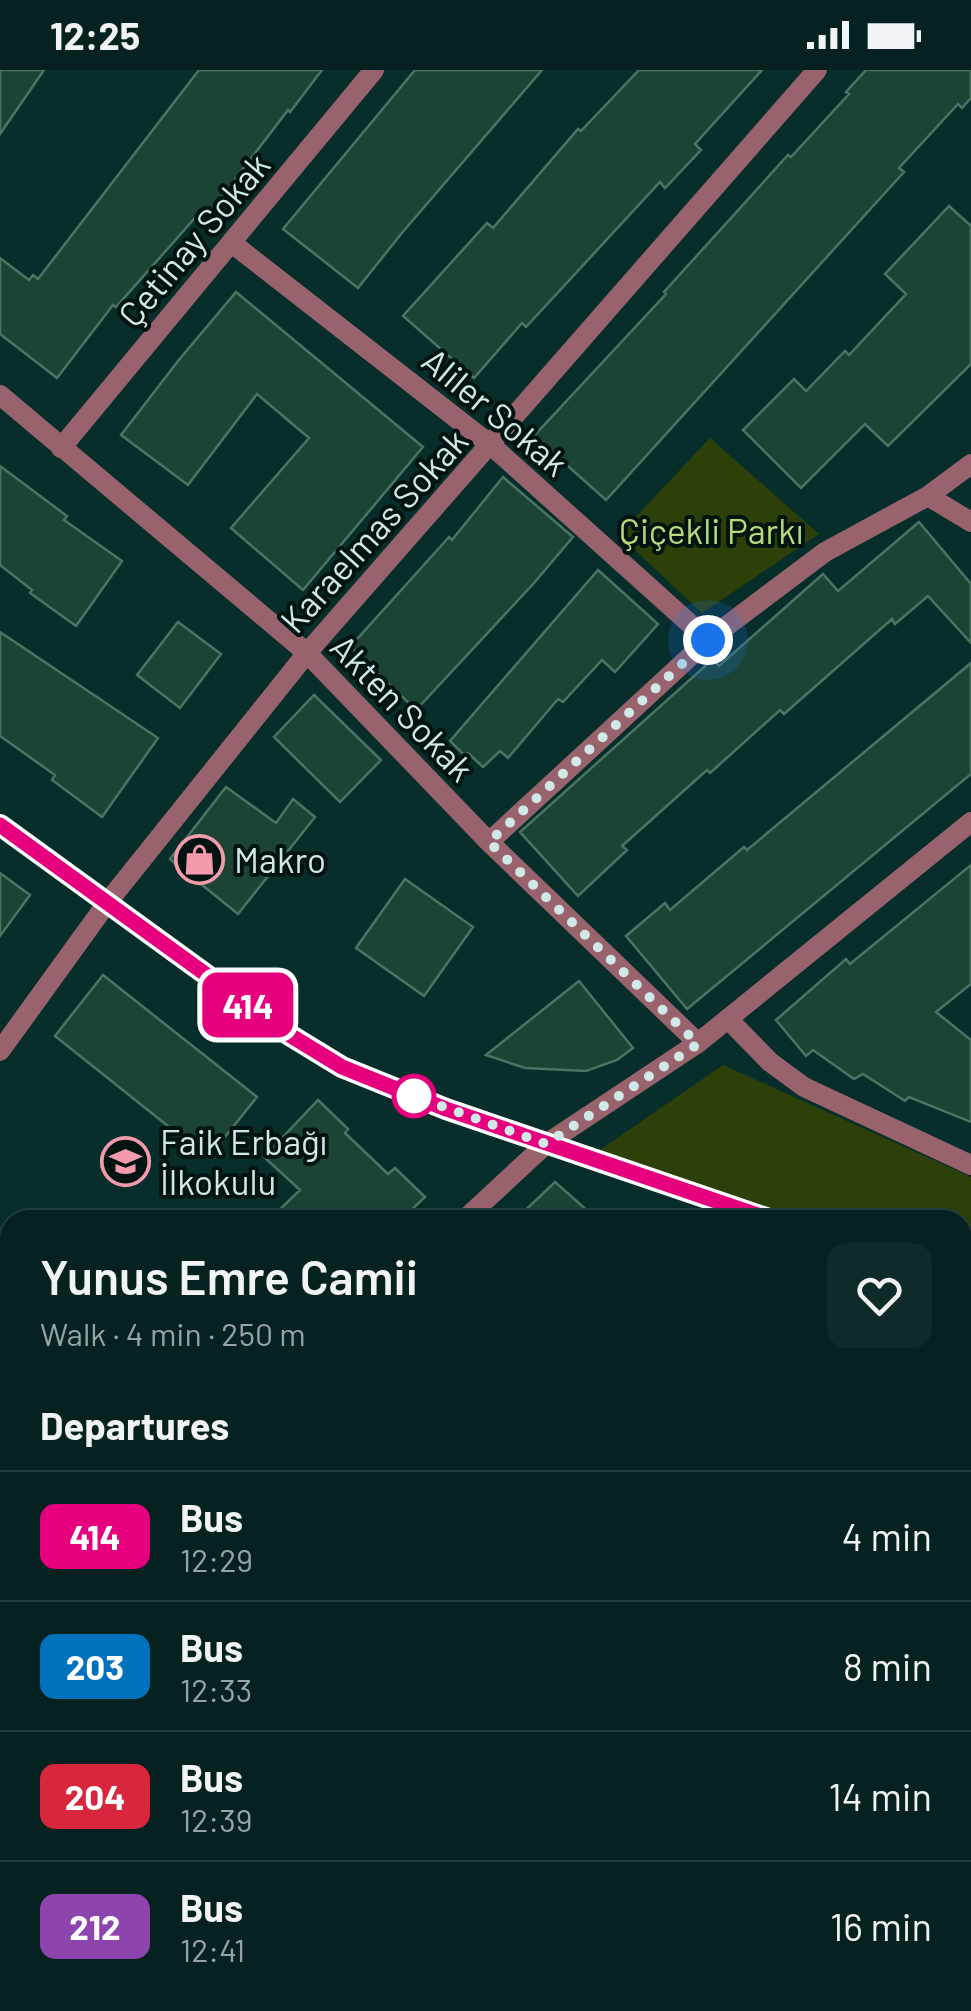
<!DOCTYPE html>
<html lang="en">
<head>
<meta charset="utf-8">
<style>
  :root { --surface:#052220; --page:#0e2a29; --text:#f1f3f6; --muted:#97a4a5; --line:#263f3e }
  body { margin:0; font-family:Barlow,sans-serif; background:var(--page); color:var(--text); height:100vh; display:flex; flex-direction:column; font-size:38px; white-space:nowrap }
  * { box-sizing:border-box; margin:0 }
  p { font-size:32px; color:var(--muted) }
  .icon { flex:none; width:55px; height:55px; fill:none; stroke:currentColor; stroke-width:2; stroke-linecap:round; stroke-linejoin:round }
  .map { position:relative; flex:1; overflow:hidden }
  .side { position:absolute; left:0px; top:1140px; width:972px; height:802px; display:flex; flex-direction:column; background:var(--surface); border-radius:30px 30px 0 0; box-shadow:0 5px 15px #0003,0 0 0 2px var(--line) }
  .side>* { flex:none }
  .badge { padding:0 20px; border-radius:15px; font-size:35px; line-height:65px }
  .you { position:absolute; width:50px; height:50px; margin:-25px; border:8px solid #fff; border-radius:50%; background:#1a73e8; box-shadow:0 0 0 15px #1a73e833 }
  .map>.badge { position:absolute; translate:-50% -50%; box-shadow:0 0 0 5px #fff }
  h2 { padding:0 40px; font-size:38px; line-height:90px }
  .round { display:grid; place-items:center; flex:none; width:105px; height:105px; border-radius:20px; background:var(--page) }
  .headline { display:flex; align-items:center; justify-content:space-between; height:170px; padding:0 40px }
  h1 { font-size:48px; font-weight:600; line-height:75px }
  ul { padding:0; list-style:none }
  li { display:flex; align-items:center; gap:30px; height:130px; padding:0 40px; border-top:2px solid var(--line) }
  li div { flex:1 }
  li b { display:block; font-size:38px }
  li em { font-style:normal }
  li .badge { min-width:110px; font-weight:700; text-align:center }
  .status { display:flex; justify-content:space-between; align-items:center; height:70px; padding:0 50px; background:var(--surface); direction:ltr }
  .status svg { height:28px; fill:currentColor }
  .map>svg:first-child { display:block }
</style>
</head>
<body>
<div class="status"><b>12:25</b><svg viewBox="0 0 49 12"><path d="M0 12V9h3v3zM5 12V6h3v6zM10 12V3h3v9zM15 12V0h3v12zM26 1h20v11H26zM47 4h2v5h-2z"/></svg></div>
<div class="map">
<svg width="971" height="1941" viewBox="0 0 971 1941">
  <rect width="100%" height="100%" fill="#072e2b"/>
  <!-- green -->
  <path fill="#2e4009" d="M 710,368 L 819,464 L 702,543 L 619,465 Z
    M 723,995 L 971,1107 L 971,1164 L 963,1172 L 962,1150 L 797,1150 L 594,1084 Z"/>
  <!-- building -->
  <path fill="#1b4435" stroke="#4b7463" stroke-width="2.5" d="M 0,0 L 44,0 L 0,64 Z
    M 199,0 L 322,0 L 290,42 L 288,40 L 208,145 L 202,140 L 116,237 L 113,235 L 57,308 L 0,264 L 0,188 L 29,210 L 33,205 L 38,209 Z
    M 415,0 L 542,0 L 401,164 L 358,218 L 283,159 Z
    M 639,0 L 762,0 L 695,74 L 701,80 L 665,118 L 660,112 L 526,257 L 522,253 L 474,308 L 403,246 L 487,153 L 493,158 L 578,59 L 581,61 Z
    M 866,0 L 971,0 L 971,28 L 962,38 L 958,34 L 899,98 L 904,102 L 606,430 L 534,366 L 666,224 L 664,222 L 788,85 L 791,87 L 849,24 L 846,22 Z
    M 949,136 L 971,156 L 971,294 L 888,376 L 865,354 L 801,418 L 743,360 L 794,309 L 806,321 L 845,281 L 849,285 L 906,224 L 885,204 Z
    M 236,222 L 423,377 L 303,520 L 231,458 L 309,368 L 257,324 L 188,415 L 121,365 L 178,291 Z
    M 0,396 L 67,446 L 64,450 L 122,491 L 76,556 L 30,523 L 32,520 L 0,495 Z
    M 503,407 L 573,467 L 534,513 L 416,640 L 350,577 L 449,467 L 452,470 Z
    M 919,452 L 971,514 L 971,573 L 928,526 L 895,554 L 892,549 L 784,644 L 780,640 L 710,703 L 707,700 L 622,776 L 627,780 L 578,826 L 520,762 L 713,589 L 719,596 L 823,504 L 838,521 Z
    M 598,500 L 658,554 L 615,602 L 602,590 L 563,632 L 558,629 L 508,688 L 500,681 L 483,697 L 468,683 L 463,684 L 450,671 Z
    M 178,552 L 221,584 L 180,638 L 137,605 Z
    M 0,562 L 158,668 L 102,747 L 52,710 L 55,705 L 0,666 Z
    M 971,593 L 971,704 L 687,939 L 626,866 L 665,833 L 670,840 L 744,777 L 747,780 Z
    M 314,625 L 381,690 L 340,732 L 274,667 Z
    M 226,717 L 276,753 L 293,729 L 315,747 L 238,844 L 170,789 Z
    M 971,795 L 971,914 L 936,942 L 971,970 L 971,1052 L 909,1027 L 905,1031 L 863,1004 L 854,1009 L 813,980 L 806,986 L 776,950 L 846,889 L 850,894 Z
    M 0,803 L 30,825 L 0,866 Z
    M 405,809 L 473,857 L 424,926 L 356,878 Z
    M 103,905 L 257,1027 L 208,1088 L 55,966 Z
    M 579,911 L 633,978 L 617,990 L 586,1001 L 525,998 L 486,985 Z
    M 318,1030 L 348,1059 L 345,1063 L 388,1104 L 395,1098 L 425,1127 L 401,1150 L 269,1150 L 300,1120 L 264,1087 Z
    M 555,1112 L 598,1150 L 515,1150 Z"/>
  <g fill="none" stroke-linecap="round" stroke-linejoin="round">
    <!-- minor -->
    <path stroke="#99636d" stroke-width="20" d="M 233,174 L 492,376 L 708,570
      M 0,325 L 307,583 L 489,772 L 698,973
      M 61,378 L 374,0
      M 928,426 L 971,452
      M 489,772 L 708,570 L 825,482 L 928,426 L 971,394
      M 728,949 L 770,992 L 804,1017 L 971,1095
      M 0,981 L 107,833 L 307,583 L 817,0
      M 962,1195 L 971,1187
      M 0,1385 L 10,1394
      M 962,1723 L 971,1712
      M 962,1832 L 971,1840
      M 669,1932 L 678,1941"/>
    <!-- tertiary -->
    <path stroke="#99636d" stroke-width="20" d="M 464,1150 L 546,1074 L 698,973 L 971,752
      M 0,1646 L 10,1634
      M 249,1941 L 256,1932"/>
    <!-- secondary -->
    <path stroke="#da8395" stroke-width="20" d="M 0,755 L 288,964 L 342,997 L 446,1039 L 773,1150
      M 962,1213 L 971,1216"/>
  </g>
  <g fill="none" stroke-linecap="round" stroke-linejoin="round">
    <defs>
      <path id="line" d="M 0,755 L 288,964 L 342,997 L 446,1039 L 772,1150"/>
    </defs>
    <!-- line casing -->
    <use href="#line" stroke="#fff" stroke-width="22"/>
    <!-- line -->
    <use href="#line" stroke="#e6007e" stroke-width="15"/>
    <!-- walk -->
    <path stroke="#d0e9e6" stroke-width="10" stroke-dasharray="0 18" d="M 414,1026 L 411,1025 L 546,1074 L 698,974 L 489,772 L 708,570"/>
  </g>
  <!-- icons -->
  <defs>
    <symbol id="shop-ring" viewBox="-11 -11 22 22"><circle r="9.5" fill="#021412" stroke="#f39aac" stroke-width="1.5"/><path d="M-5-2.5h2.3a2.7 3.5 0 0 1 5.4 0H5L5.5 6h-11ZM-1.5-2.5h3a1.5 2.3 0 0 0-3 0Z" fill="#f39aac"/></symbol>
    <symbol id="school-ring" viewBox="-11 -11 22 22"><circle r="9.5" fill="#021412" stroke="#f39aac" stroke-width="1.5"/><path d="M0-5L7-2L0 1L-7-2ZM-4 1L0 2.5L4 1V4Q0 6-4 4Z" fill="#f39aac"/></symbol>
  </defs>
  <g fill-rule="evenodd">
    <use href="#shop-ring" x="172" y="762" width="55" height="55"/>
    <use href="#school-ring" x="98" y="1064" width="55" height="55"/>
  </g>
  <!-- markers -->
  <circle fill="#fff" stroke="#e6007e" stroke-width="5" cx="414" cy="1026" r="20"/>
  <g text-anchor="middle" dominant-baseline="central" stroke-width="8" stroke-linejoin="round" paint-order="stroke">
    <!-- street labels -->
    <g font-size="35" fill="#d0e9e6" stroke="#021412">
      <text transform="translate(193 169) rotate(-50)">Çetinay Sokak</text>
      <text transform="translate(496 341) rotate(40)">Aliler Sokak</text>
      <text transform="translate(373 460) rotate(-48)">Karaelmas Sokak</text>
      <text transform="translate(403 637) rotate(46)">Akten Sokak</text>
    </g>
    <!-- park labels -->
    <g font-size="35" fill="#b5db7b" stroke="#021412">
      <text x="711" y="460">Çiçekli Parkı</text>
    </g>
    <!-- poi labels -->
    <g font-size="35" fill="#d0e9e6" stroke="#021412" text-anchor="start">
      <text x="234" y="789">Makro</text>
      <text x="160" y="1071">Faik Erbağı<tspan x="160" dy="40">İlkokulu</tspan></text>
    </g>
  </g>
</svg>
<div class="you" style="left:708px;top:570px"></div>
<b class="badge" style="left:248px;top:935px;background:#e6007e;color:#fff">414</b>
<section class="side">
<div class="headline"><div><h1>Yunus Emre Camii</h1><p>Walk · 4 min · 250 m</p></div><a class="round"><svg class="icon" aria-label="heart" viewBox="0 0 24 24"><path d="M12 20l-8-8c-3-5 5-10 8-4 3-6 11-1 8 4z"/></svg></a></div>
<h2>Departures</h2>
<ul>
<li><span class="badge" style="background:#e6007e;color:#fff">414</span><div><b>Bus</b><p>12:29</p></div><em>4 min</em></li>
<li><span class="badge" style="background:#0072bc;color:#fff">203</span><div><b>Bus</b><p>12:33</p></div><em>8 min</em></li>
<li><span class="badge" style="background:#d7263d;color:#fff">204</span><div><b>Bus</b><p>12:39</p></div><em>14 min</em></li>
<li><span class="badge" style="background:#8e44ad;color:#fff">212</span><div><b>Bus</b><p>12:41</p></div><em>16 min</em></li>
</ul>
</section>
</div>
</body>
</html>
